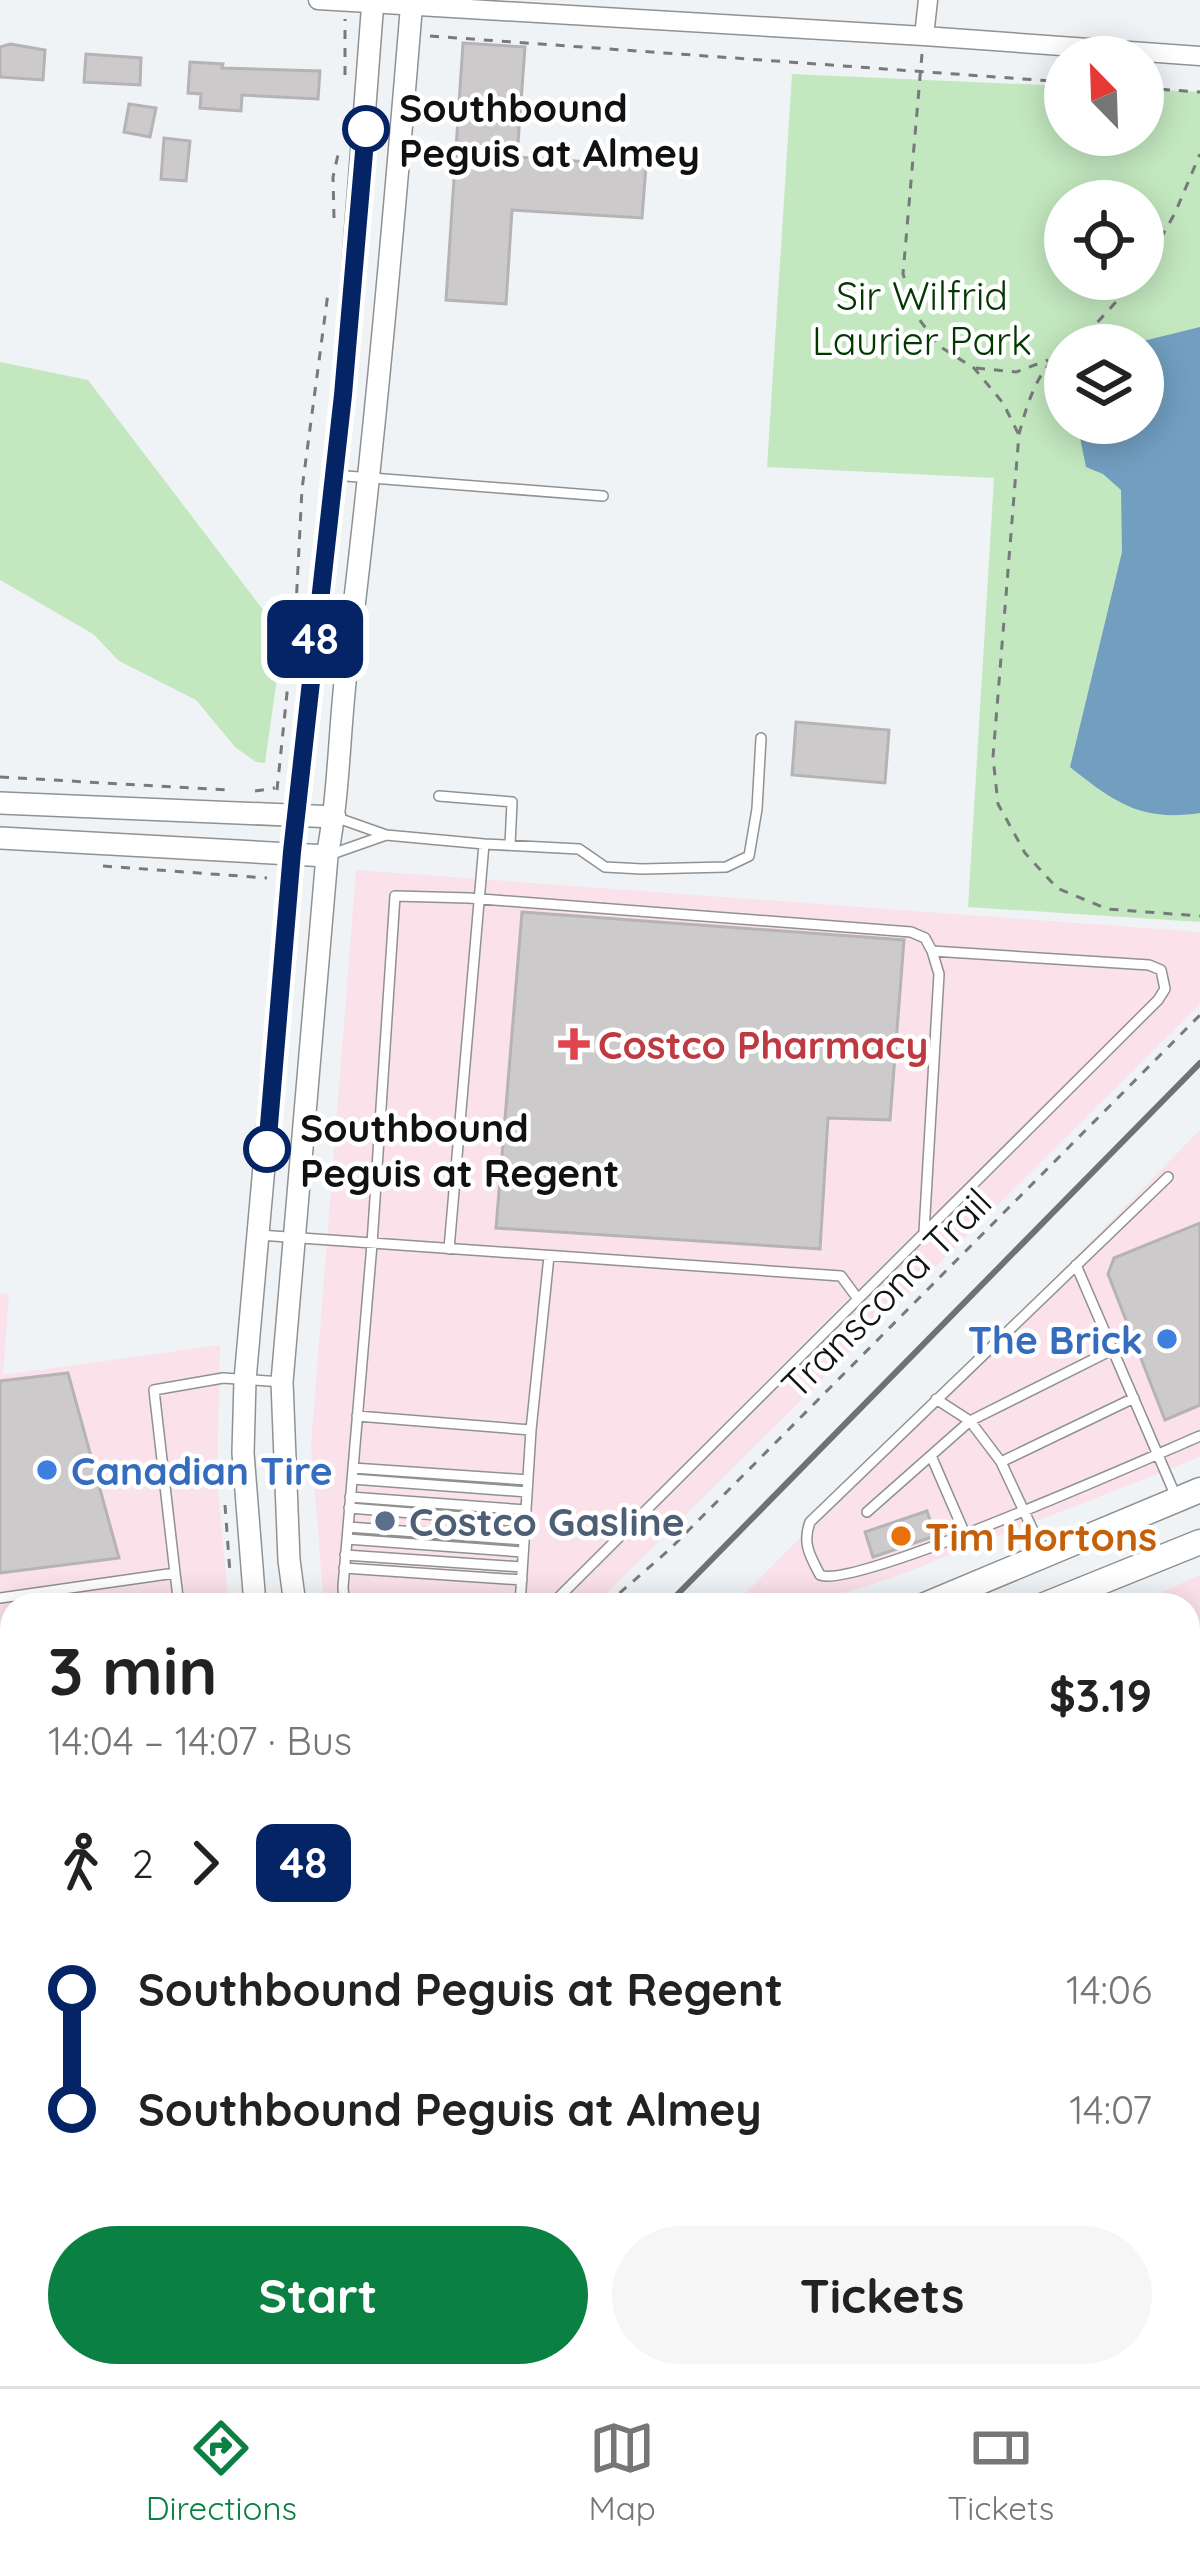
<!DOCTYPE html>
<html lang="en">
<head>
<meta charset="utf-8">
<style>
  :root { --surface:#fff; --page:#f6f6f6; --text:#222; --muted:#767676; --line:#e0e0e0; --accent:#0b8043 }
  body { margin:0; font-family:Quicksand,sans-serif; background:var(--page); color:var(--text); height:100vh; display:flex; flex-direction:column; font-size:45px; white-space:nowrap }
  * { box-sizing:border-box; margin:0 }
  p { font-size:39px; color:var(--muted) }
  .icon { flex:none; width:66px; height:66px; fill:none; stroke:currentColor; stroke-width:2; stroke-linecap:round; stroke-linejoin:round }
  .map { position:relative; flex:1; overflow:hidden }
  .drawer { position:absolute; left:0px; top:1593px; width:1200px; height:795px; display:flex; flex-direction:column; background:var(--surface); border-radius:36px 36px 0 0; box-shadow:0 6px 30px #0003 }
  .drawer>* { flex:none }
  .badge { padding:0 24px; border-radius:18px; font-size:42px; line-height:78px }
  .needle { width:78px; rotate:337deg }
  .buttons { position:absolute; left:1044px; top:36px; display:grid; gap:24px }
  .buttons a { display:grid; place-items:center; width:120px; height:120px; border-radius:50%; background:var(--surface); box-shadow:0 6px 30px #0003; font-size:60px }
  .map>.badge { position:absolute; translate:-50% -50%; box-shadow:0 0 0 6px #fff }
  .legs { display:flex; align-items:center; gap:18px; height:132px; padding:0 48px; font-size:39px }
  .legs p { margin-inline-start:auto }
  .overview { display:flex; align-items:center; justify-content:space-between; height:204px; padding:0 48px }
  h1 { font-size:66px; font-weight:800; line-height:90px }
  .primary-button { display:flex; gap:24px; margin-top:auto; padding:24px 48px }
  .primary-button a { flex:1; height:138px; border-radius:72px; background:var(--accent); color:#fff; font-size:48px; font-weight:800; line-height:138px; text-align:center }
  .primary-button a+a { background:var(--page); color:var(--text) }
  ul { padding:0 48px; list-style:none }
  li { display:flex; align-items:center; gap:42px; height:120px; font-size:45px }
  li i { display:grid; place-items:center; width:18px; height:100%; margin:0 15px; background:currentColor }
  li i::after { content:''; width:30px; height:30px; margin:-15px; border:9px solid; border-radius:50%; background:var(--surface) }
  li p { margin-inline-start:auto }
  li:first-child i { background:linear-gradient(#0000 50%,currentColor 0) }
  li:last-child i { background:linear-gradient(currentColor 50%,#0000 0) }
  .dock { display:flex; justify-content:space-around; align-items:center; height:168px; border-top:3px solid var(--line); background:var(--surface); font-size:33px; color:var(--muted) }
  .dock a { display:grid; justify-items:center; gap:6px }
  .dock .current { color:var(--accent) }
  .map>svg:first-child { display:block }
</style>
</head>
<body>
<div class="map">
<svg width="1200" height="2386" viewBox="0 0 1200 2386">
  <rect width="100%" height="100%" fill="#f0f3f5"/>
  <!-- commercial -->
  <path fill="#fae1ea" d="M 356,870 L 1200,932 L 1200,1004 L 595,1605 L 324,1605 L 311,1445 Z
    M 1200,1130 L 1200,1457 L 889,1579 L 804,1605 L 734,1605 Z
    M 9,1293 L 3,1375 L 220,1345 L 217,1481 L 229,1605 L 12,1605 L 12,1753 L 0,1755 L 0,1294 Z
    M 1200,1575 L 1200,2035 L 1188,2033 L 1188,1605 L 1133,1605 Z
    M 12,1858 L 12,2224 L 0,2236 L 0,1860 Z"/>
  <!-- green -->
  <path fill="#c3e8bf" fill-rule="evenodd" d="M 792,74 L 1065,86 L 1065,135 L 1143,135 L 1143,89 L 1200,92 L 1200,922 L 968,907 L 994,478 L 767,467 ZM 1065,201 L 1143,201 L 1143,279 L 1065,279 ZM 1065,345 L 1143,345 L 1143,423 L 1065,423 Z
    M 0,362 L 88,380 L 283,636 L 265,763 L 256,762 L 235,747 L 196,700 L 119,661 L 93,634 L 0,580 Z
    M 1188,2005 L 1200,2005 L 1200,2309 L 1188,2311 Z"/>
  <!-- water -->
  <path fill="#729ec0" d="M 1200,327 L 1200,813 C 1141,822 1114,802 1070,767 L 1122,552 L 1121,490 L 1103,474 L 1086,467 L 1077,423 L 1143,423 L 1143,345 L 1127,345 Z"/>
  <!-- building -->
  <path fill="#cdcacb" stroke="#b6b3b4" stroke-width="3" d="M 463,43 L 525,47 L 517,157 L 646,166 L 642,218 L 512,210 L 506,304 L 446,300 Z
    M 10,44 L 45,50 L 43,80 L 0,77 L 0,47 Z
    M 86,54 L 141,58 L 140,85 L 84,82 Z
    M 190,62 L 223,64 L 222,68 L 320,71 L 318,99 L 242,95 L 241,111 L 200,108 L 201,94 L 188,93 Z
    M 129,104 L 156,108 L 150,137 L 124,132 Z
    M 164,138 L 190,141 L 186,181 L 161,179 Z
    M 796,722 L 889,730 L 885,783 L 792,775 Z
    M 522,912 L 904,940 L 890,1120 L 828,1118 L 820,1249 L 496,1228 Z
    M 1200,1223 L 1200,1405 L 1165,1420 L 1108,1274 L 1114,1258 Z
    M 68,1373 L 119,1558 L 0,1573 L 0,1381 Z
    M 927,1511 L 935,1536 L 873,1557 L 865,1532 Z"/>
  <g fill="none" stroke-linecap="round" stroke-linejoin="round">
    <defs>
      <path id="service" d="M 333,475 L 603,496
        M 439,796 L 512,802 L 510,845
        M 335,817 L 386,835
        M 484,844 L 579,849 L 605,867 L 642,869 L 726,867 L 749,856 L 757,809 L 761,738
        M 332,854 L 386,835 L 484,844 L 449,1249
        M 1168,1177 L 810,1522 C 802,1543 810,1556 820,1575 C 854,1590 1148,1458 1200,1436
        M 924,1232 L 939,974 L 932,951
        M 259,1235 L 841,1276 L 858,1299
        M 1076,1265 L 1177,1499
        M 936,1399 L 970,1421 L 1001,1462 L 1044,1554
        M 357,1416 L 531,1430
        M 932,1458 L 965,1534
        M 1001,1462 L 1134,1398
        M 353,1468 L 528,1480
        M 352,1479 L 527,1492
        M 350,1497 L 526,1510
        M 349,1508 L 525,1522
        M 867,1512 L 970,1421 L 1114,1349
        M 348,1527 L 524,1540
        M 347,1539 L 523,1552
        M 345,1555 L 522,1567
        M 344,1568 L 522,1580
        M 175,1573 L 179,1605
        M 0,1598 L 175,1573 L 154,1390 L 223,1378 L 282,1382
        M 349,1605 L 344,1601 L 343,1587 L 372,1244 L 395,896 L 469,898 L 911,932 L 925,938 L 932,951 L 1149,965 L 1161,970 L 1165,989 L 1158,1000 L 551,1605
        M 520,1605 L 531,1430 L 549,1256
        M 0,1691 L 12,1733
        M 0,2038 L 12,2036
        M 0,2092 L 12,2091
        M 1188,2324 L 1200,2322
        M 993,2386 L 1015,2376"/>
      <path id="minor" d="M 318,0 L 924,36 L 1200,56
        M 924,36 L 928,0
        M 373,2376 L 374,2386
        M 652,2376 L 654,2386"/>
      <path id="tertiary" d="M 0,803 L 335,817
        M 0,838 L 327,856
        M 255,1605 L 243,1453 L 245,1380 L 292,852 L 343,395 L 373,0
        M 295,1605 L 289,1560 L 282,1382 L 327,856 C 340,791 339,723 348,656 C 375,438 394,219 412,0"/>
      <path id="secondary" d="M 925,1605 L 1200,1490
        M 1044,1605 L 1200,1542
        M 0,1786 L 12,1785
        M 0,1830 L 12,1829"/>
    </defs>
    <!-- service casing -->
    <use href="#service" stroke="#8f9193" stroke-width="12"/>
    <!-- minor casing -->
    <use href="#minor" stroke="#8f9193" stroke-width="21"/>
    <!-- tertiary casing -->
    <use href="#tertiary" stroke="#8f9193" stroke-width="24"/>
    <!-- secondary casing -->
    <use href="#secondary" stroke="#8f9193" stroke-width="27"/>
    <!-- path -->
    <path stroke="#77797a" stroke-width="3" stroke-dasharray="9 9" stroke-linecap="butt" d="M 430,36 L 1065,82
      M 922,54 L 903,274 L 919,319 L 939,346 L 974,368 L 1003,403 L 1018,433
      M 345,75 L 345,19
      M 1143,88 L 1200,92
      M 334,218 L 333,177 L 339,150
      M 1143,221 L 1143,233
      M 1143,237 L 1155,244
      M 1143,270 L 1175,213 L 1200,154
      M 1070,345 L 1094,326 L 1137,279
      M 1065,349 C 1037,370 1028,401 1019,434 L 993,757 L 998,804 L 1025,853 L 1057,888 L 1107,909 L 1200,916
      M 976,368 L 1016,372 L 1048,360
      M 0,777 L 227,790
      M 277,790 L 296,606 L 302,489 L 328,293
      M 255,791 L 275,788
      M 103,866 L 267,878
      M 225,1505 L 230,1573
      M 606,1605 L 670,1549 L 1200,1015"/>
    <!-- service -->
    <use href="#service" stroke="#fff" stroke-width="9"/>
    <!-- minor -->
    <use href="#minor" stroke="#fff" stroke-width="18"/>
    <!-- tertiary -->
    <use href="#tertiary" stroke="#fff" stroke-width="21"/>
    <!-- secondary -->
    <use href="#secondary" stroke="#fff" stroke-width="24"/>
    <!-- rail -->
    <path stroke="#6f7172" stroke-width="6" d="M 667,1605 L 1200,1063
      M 0,2276 L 12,2264"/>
  </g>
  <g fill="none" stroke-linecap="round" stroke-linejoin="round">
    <defs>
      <path id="line-1" d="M 267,1149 L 292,852 L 343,395 L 366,129"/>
    </defs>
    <!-- line-1 casing -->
    <use href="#line-1" stroke="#fff" stroke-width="27"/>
    <!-- line-1 -->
    <use href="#line-1" stroke="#052465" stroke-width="18"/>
  </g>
  <!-- markers -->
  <g fill="#fff" stroke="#052465" stroke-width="6">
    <circle cx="366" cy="129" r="21"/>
    <circle cx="267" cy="1149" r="21"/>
  </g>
  <path fill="#e0444e" stroke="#fff" stroke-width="4.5" d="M568 1026h12v12h12v12h-12v12h-12v-12h-12v-12h12z"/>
  <g fill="#3f7fe0" stroke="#fff" stroke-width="4.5">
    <circle cx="1167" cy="1339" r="12"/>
    <circle cx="47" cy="1470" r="12"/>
  </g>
  <circle fill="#5c6f8a" stroke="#fff" stroke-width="4.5" cx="385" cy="1521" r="12"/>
  <circle fill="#e8710a" stroke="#fff" stroke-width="4.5" cx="901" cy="1536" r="12"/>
  <g text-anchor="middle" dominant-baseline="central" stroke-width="9" stroke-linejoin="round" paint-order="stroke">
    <!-- stop labels -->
    <g font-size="39" font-weight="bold" fill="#101111" stroke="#fff" text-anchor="start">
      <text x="399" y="107">Southbound<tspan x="399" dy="45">Peguis at Almey</tspan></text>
      <text x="300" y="1127">Southbound<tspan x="300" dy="45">Peguis at Regent</tspan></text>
    </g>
    <!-- park labels -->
    <g font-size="39" fill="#013800" stroke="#fff">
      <text x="922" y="295">Sir Wilfrid<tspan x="922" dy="45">Laurier Park</tspan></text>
    </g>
    <!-- health labels -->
    <g font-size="39" font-weight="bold" fill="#be3a42" stroke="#fff" text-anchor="start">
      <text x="598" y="1044">Costco Pharmacy</text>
    </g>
    <!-- street labels -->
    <g font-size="39" fill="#101111" stroke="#fff">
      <text transform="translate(886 1293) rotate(-45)">Transcona Trail</text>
    </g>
    <!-- shop labels -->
    <g font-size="39" font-weight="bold" fill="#366cbe" stroke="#fff" text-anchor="end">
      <text x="1143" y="1339">The Brick</text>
      <text x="71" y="1470" text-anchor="start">Canadian Tire</text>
    </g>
    <!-- service labels -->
    <g font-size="39" font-weight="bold" fill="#4e5e75" stroke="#fff" text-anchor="start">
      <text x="409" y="1521">Costco Gasline</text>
    </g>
    <!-- food labels -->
    <g font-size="39" font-weight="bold" fill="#c56008" stroke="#fff" text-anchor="start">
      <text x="925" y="1536">Tim Hortons</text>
    </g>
  </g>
</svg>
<div class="buttons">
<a><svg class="needle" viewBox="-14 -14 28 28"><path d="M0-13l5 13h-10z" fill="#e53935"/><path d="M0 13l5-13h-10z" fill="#767676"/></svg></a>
<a><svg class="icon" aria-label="locate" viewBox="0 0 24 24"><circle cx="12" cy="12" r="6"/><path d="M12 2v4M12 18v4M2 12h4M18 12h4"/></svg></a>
<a><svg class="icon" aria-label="layers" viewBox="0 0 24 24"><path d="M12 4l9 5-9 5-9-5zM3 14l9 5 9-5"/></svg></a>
</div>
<b class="badge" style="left:315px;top:639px;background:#052465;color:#fff">48</b>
<section class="drawer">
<div class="overview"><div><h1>3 min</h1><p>14:04 – 14:07 · Bus</p></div><b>$3.19</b></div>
<div class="legs"><svg class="icon" aria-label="walk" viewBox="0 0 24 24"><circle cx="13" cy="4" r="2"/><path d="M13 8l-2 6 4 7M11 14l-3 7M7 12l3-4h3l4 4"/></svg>2<svg class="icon" aria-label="forward" viewBox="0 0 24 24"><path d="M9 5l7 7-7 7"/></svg><b class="badge" style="background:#052465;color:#fff">48</b></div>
<ul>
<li><i style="color:#052465"></i><b>Southbound Peguis at Regent</b><p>14:06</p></li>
<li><i style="color:#052465"></i><b>Southbound Peguis at Almey</b><p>14:07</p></li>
</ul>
<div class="primary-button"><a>Start</a><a>Tickets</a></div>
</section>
</div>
<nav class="dock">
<a class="current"><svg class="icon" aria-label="directions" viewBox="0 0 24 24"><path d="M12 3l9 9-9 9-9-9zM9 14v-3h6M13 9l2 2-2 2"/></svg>Directions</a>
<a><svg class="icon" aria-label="map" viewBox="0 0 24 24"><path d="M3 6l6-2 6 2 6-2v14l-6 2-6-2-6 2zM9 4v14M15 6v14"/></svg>Map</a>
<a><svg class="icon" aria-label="tickets" viewBox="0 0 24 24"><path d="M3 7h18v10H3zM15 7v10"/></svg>Tickets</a>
</nav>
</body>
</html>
